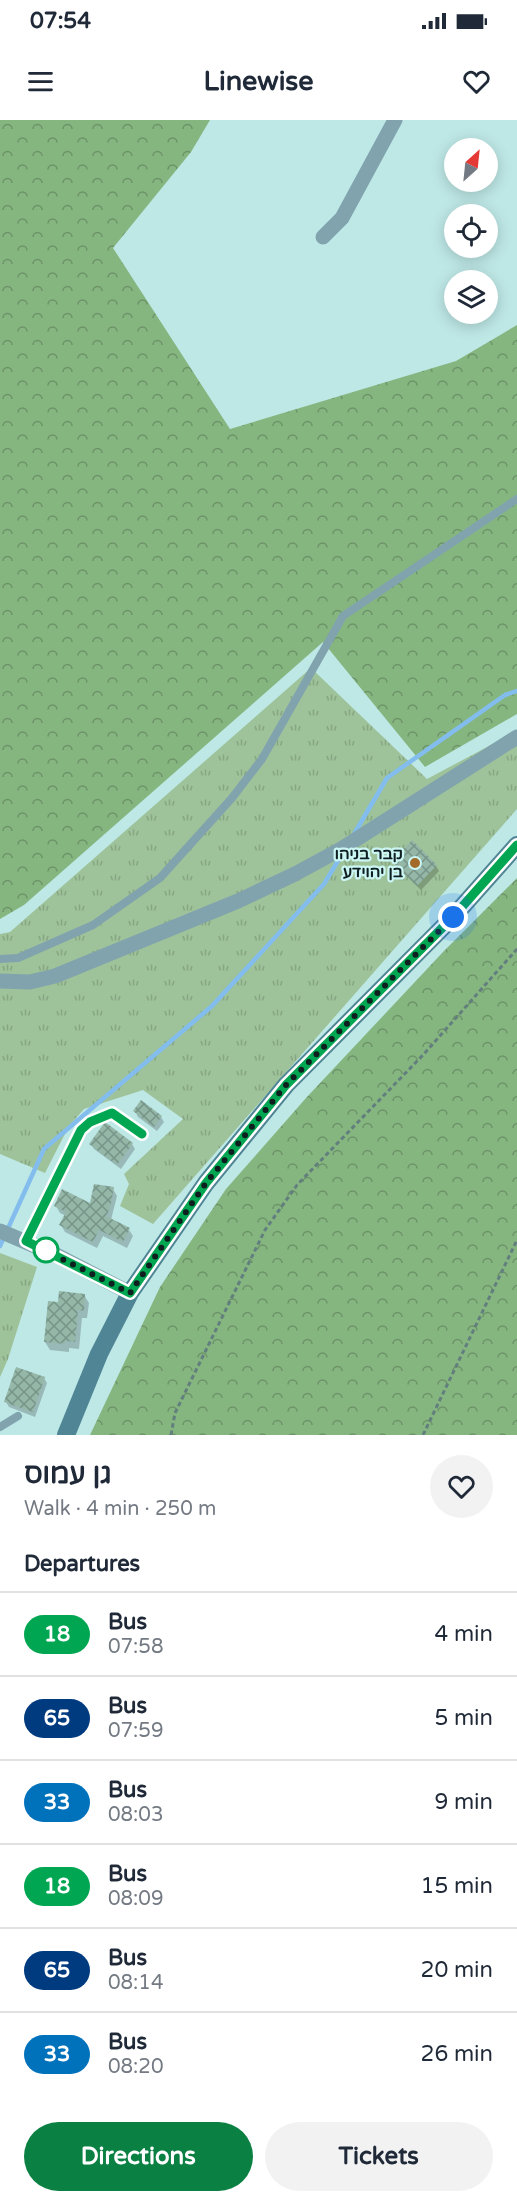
<!DOCTYPE html>
<html lang="en">
<head>
<meta charset="utf-8">
<style>
  :root { --surface:#fff; --page:#f2f2f3; --text:#1f2937; --muted:#747a83; --line:#e0e1e3; --accent:#0b8043 }
  body { margin:0; font-family:"Varela Round",Heebo,sans-serif; background:var(--page); color:var(--text); height:100vh; display:flex; flex-direction:column; font-size:22px; white-space:nowrap }
  * { box-sizing:border-box; margin:0 }
  p { font-size:20px; color:var(--muted) }
  .icon { flex:none; width:33px; height:33px; fill:none; stroke:currentColor; stroke-width:2; stroke-linecap:round; stroke-linejoin:round }
  .map { position:relative; height:1315px; overflow:hidden }
  .sheet { display:flex; flex-direction:column; background:var(--surface); flex:1 }
  .sheet>* { flex:none }
  .badge { padding:0 12px; border-radius:20px; font-size:21px; line-height:39px }
  .needle { width:39px; rotate:27deg }
  .controls { position:absolute; left:444px; top:18px; display:grid; gap:12px }
  .controls a { display:grid; place-items:center; width:54px; height:54px; border-radius:50%; background:var(--surface); box-shadow:0 3px 15px #0003; font-size:30px }
  .you { position:absolute; width:30px; height:30px; margin:-15px; border:4px solid #fff; border-radius:50%; background:#1a73e8; box-shadow:0 0 0 9px #1a73e833 }
  .map>.badge { position:absolute; translate:-50% -50%; box-shadow:0 0 0 3px #fff }
  h2 { padding:0 24px; font-size:22px; line-height:54px }
  .round { display:grid; place-items:center; flex:none; width:63px; height:63px; border-radius:32px; background:var(--page) }
  .overview { display:flex; align-items:center; justify-content:space-between; height:102px; padding:0 24px }
  h1 { font-size:28px; font-weight:800; line-height:45px }
  .cta { display:flex; gap:12px; margin-top:auto; padding:12px 24px }
  .cta a { flex:1; height:69px; border-radius:36px; background:var(--accent); color:#fff; font-size:24px; font-weight:800; line-height:69px; text-align:center }
  .cta a+a { background:var(--page); color:var(--text) }
  ul { padding:0; list-style:none }
  li { display:flex; align-items:center; gap:18px; height:84px; padding:0 24px; border-top:2px solid var(--line) }
  li div { flex:1 }
  li b { display:block; font-size:22px }
  li em { font-style:normal }
  li .badge { min-width:66px; font-weight:700; text-align:center }
  .status { display:flex; justify-content:space-between; align-items:center; height:42px; padding:0 30px; background:var(--surface); direction:ltr }
  .status svg { height:16px; fill:currentColor }
  header { display:flex; justify-content:space-between; align-items:center; height:78px; padding:0 24px; background:var(--surface); font-size:27px; font-weight:800 }
  .map>svg:first-child { display:block }
</style>
</head>
<body>
<div class="status"><b>07:54</b><svg viewBox="0 0 49 12"><path d="M0 12V9h3v3zM5 12V6h3v6zM10 12V3h3v9zM15 12V0h3v12zM26 1h20v11H26zM47 4h2v5h-2z"/></svg></div>
<header><svg class="icon" aria-label="menu" viewBox="0 0 24 24"><path d="M4 6h16M4 12h16M4 18h16"/></svg>Linewise<svg class="icon" aria-label="heart" viewBox="0 0 24 24"><path d="M12 20l-8-8c-3-5 5-10 8-4 3-6 11-1 8 4z"/></svg></header>
<div class="map">
<svg width="517" height="1315" viewBox="0 0 517 1315">
  <defs>
    <pattern id="grass-tufts" width="24" height="20" patternUnits="userSpaceOnUse" patternTransform="scale(1.5)"><rect width="24" height="20" fill="#9ec299"/><path d="M3 7l-1-3M5 7V3M7 7l1-3M15 17l-1-3M17 17v-4M19 17l1-3" fill="none" stroke="#87a683"/></pattern>
    <pattern id="forest-crowns" width="20" height="18" patternUnits="userSpaceOnUse" patternTransform="scale(1.5)"><rect width="20" height="18" fill="#86b680"/><path d="M2 6a3 3 0 1 1 6 0M12 15a3 3 0 1 1 6 0" fill="none" stroke="#6c9368"/></pattern>
    <pattern id="building-cross-hatch" width="8" height="8" patternUnits="userSpaceOnUse" patternTransform="scale(1.5)"><rect width="8" height="8" fill="#94b7a8"/><path d="M0 0l8 8M0 8l8-8" fill="none" stroke="#779488"/></pattern>
  </defs>
  <rect width="100%" height="100%" fill="#bee8e6"/>
  <!-- grass -->
  <path fill="url(#grass-tufts)" d="M 311,548 L 427,659 L 517,611 L 517,689 L 153,1104 L 120,1086 L 129,1064 L 124,1054 L 183,999 L 143,970 L 84,989 L 69,1006 L 45,1053 L 0,1034 L 0,814 L 10,812 Z
    M 0,1133 L 37,1147 L 8,1239 L 0,1257 Z"/>
  <!-- forest -->
  <path fill="url(#forest-crowns)" d="M 0,0 L 210,0 L 191,32 L 113,128 L 230,309 L 456,241 L 517,205 L 517,594 L 425,647 L 323,522 L 24,785 L 0,799 Z
    M 517,758 L 517,1315 L 90,1315 L 160,1167 L 226,1069 L 306,978 L 443,832 Z"/>
  <!-- shadow -->
  <path fill="#0003" d="M 436,746 L 439,751 L 421,770 L 397,747 Z
    M 135,991 L 161,997 L 164,1002 L 157,1011 L 138,997 Z
    M 105,1005 L 132,1024 L 135,1029 L 121,1049 L 94,1029 L 91,1024 Z
    M 113,1069 L 117,1076 L 111,1100 L 129,1110 L 133,1116 L 127,1128 L 103,1116 L 97,1128 L 65,1112 L 61,1105 L 66,1096 L 60,1093 L 56,1086 L 91,1086 Z
    M 84,1175 L 89,1183 L 87,1198 L 82,1198 L 79,1229 L 69,1228 L 69,1232 L 50,1230 L 45,1222 L 59,1184 Z
    M 44,1258 L 47,1263 L 35,1297 L 9,1287 L 6,1282 Z"/>
  <g fill="none" stroke-linecap="round" stroke-linejoin="round">
    <!-- stream -->
    <path stroke="#83bded" stroke-width="4.5" d="M 354,714 L 387,658 L 505,575 L 517,571
      M 0,1126 L 44,1029 L 212,886 L 324,764 L 342,734"/>
  </g>
  <!-- building -->
  <path fill="url(#building-cross-hatch)" d="M 412,720 L 437,745 L 417,766 L 392,742 Z
    M 141,980 L 162,996 L 154,1007 L 133,991 Z
    M 105,1002 L 133,1023 L 117,1045 L 89,1024 Z
    M 94,1064 L 114,1067 L 110,1088 L 106,1096 L 130,1108 L 123,1122 L 99,1110 L 93,1122 L 59,1105 L 66,1092 L 54,1086 L 62,1069 L 90,1083 Z
    M 59,1171 L 85,1174 L 84,1191 L 78,1190 L 75,1222 L 65,1221 L 65,1224 L 44,1222 L 48,1181 L 58,1182 Z
    M 16,1247 L 45,1257 L 33,1292 L 4,1282 Z"/>
  <g fill="none" stroke-linecap="round" stroke-linejoin="round">
    <!-- path -->
    <path stroke="#627f7e" stroke-width="3" stroke-dasharray="4.5 3" stroke-linecap="butt" d="M 171,1315 L 175,1293 L 265,1110 L 297,1065 L 423,935 L 517,829
      M 423,1315 L 517,1120"/>
    <!-- lane -->
    <path stroke="#80a3ae" stroke-width="8" d="M 0,839 L 18,838 L 93,805 L 160,758 L 232,678 L 262,639 L 343,496 L 517,379
      M 26,1121 L 81,1010 L 90,1002 L 112,993 L 142,1014
      M 0,1307 L 18,1296"/>
    <!-- street -->
    <path stroke="#80a3ae" stroke-width="15" d="M 323,117 L 342,98 L 395,0
      M 0,861 L 30,862 L 55,856 L 238,781 L 295,754 L 341,729 L 517,617
      M 0,1111 L 54,1134 L 130,1173"/>
    <!-- secondary -->
    <path stroke="#4f8595" stroke-width="18" d="M 66,1315 L 99,1234 L 130,1173 L 206,1063 L 286,965 L 453,797 L 517,725"/>
  </g>
  <g fill="none" stroke-linecap="round" stroke-linejoin="round">
    <defs>
      <path id="line" d="M 142,1014 L 112,993 L 90,1002 L 81,1010 L 26,1121 L 130,1173 L 206,1063 L 286,965 L 453,797 L 517,725"/>
    </defs>
    <!-- line casing -->
    <use href="#line" stroke="#fff" stroke-width="14"/>
    <!-- line -->
    <use href="#line" stroke="#00a651" stroke-width="9"/>
    <!-- walk -->
    <path stroke="#0f1f1f" stroke-width="6" stroke-dasharray="0 10.8" d="M 46,1130 L 40,1128 L 130,1173 L 206,1063 L 286,965 L 453,797"/>
  </g>
  <!-- markers -->
  <circle fill="#a46a2a" stroke="#cbf6f4" stroke-width="2" cx="415" cy="743" r="6"/>
  <circle fill="#fff" stroke="#00a651" stroke-width="3" cx="46" cy="1130" r="12"/>
  <g text-anchor="middle" dominant-baseline="central" stroke-width="4.5" stroke-linejoin="round" paint-order="stroke">
    <!-- poi labels -->
    <g font-size="16" font-weight="bold" fill="#0f1f1f" stroke="#cbf6f4" text-anchor="end">
      <text x="403" y="734">קבר בניהו<tspan x="403" dy="18">בן יהוידע</tspan></text>
    </g>
  </g>
</svg>
<div class="controls">
<a><svg class="needle" viewBox="-14 -14 28 28"><path d="M0-13l5 13h-10z" fill="#e53935"/><path d="M0 13l5-13h-10z" fill="#747a83"/></svg></a>
<a><svg class="icon" aria-label="locate" viewBox="0 0 24 24"><circle cx="12" cy="12" r="6"/><path d="M12 2v4M12 18v4M2 12h4M18 12h4"/></svg></a>
<a><svg class="icon" aria-label="layers" viewBox="0 0 24 24"><path d="M12 4l9 5-9 5-9-5zM3 14l9 5 9-5"/></svg></a>
</div>
<div class="you" style="left:453px;top:797px"></div>
</div>
<section class="sheet">
<div class="overview"><div><h1>גן עמוס</h1><p>Walk · 4 min · 250 m</p></div><a class="round"><svg class="icon" aria-label="heart" viewBox="0 0 24 24"><path d="M12 20l-8-8c-3-5 5-10 8-4 3-6 11-1 8 4z"/></svg></a></div>
<h2>Departures</h2>
<ul>
<li><span class="badge" style="background:#00a651;color:#fff">18</span><div><b>Bus</b><p>07:58</p></div><em>4 min</em></li>
<li><span class="badge" style="background:#003b80;color:#fff">65</span><div><b>Bus</b><p>07:59</p></div><em>5 min</em></li>
<li><span class="badge" style="background:#0072bc;color:#fff">33</span><div><b>Bus</b><p>08:03</p></div><em>9 min</em></li>
<li><span class="badge" style="background:#00a651;color:#fff">18</span><div><b>Bus</b><p>08:09</p></div><em>15 min</em></li>
<li><span class="badge" style="background:#003b80;color:#fff">65</span><div><b>Bus</b><p>08:14</p></div><em>20 min</em></li>
<li><span class="badge" style="background:#0072bc;color:#fff">33</span><div><b>Bus</b><p>08:20</p></div><em>26 min</em></li>
</ul>
<div class="cta"><a>Directions</a><a>Tickets</a></div>
</section>
</body>
</html>
